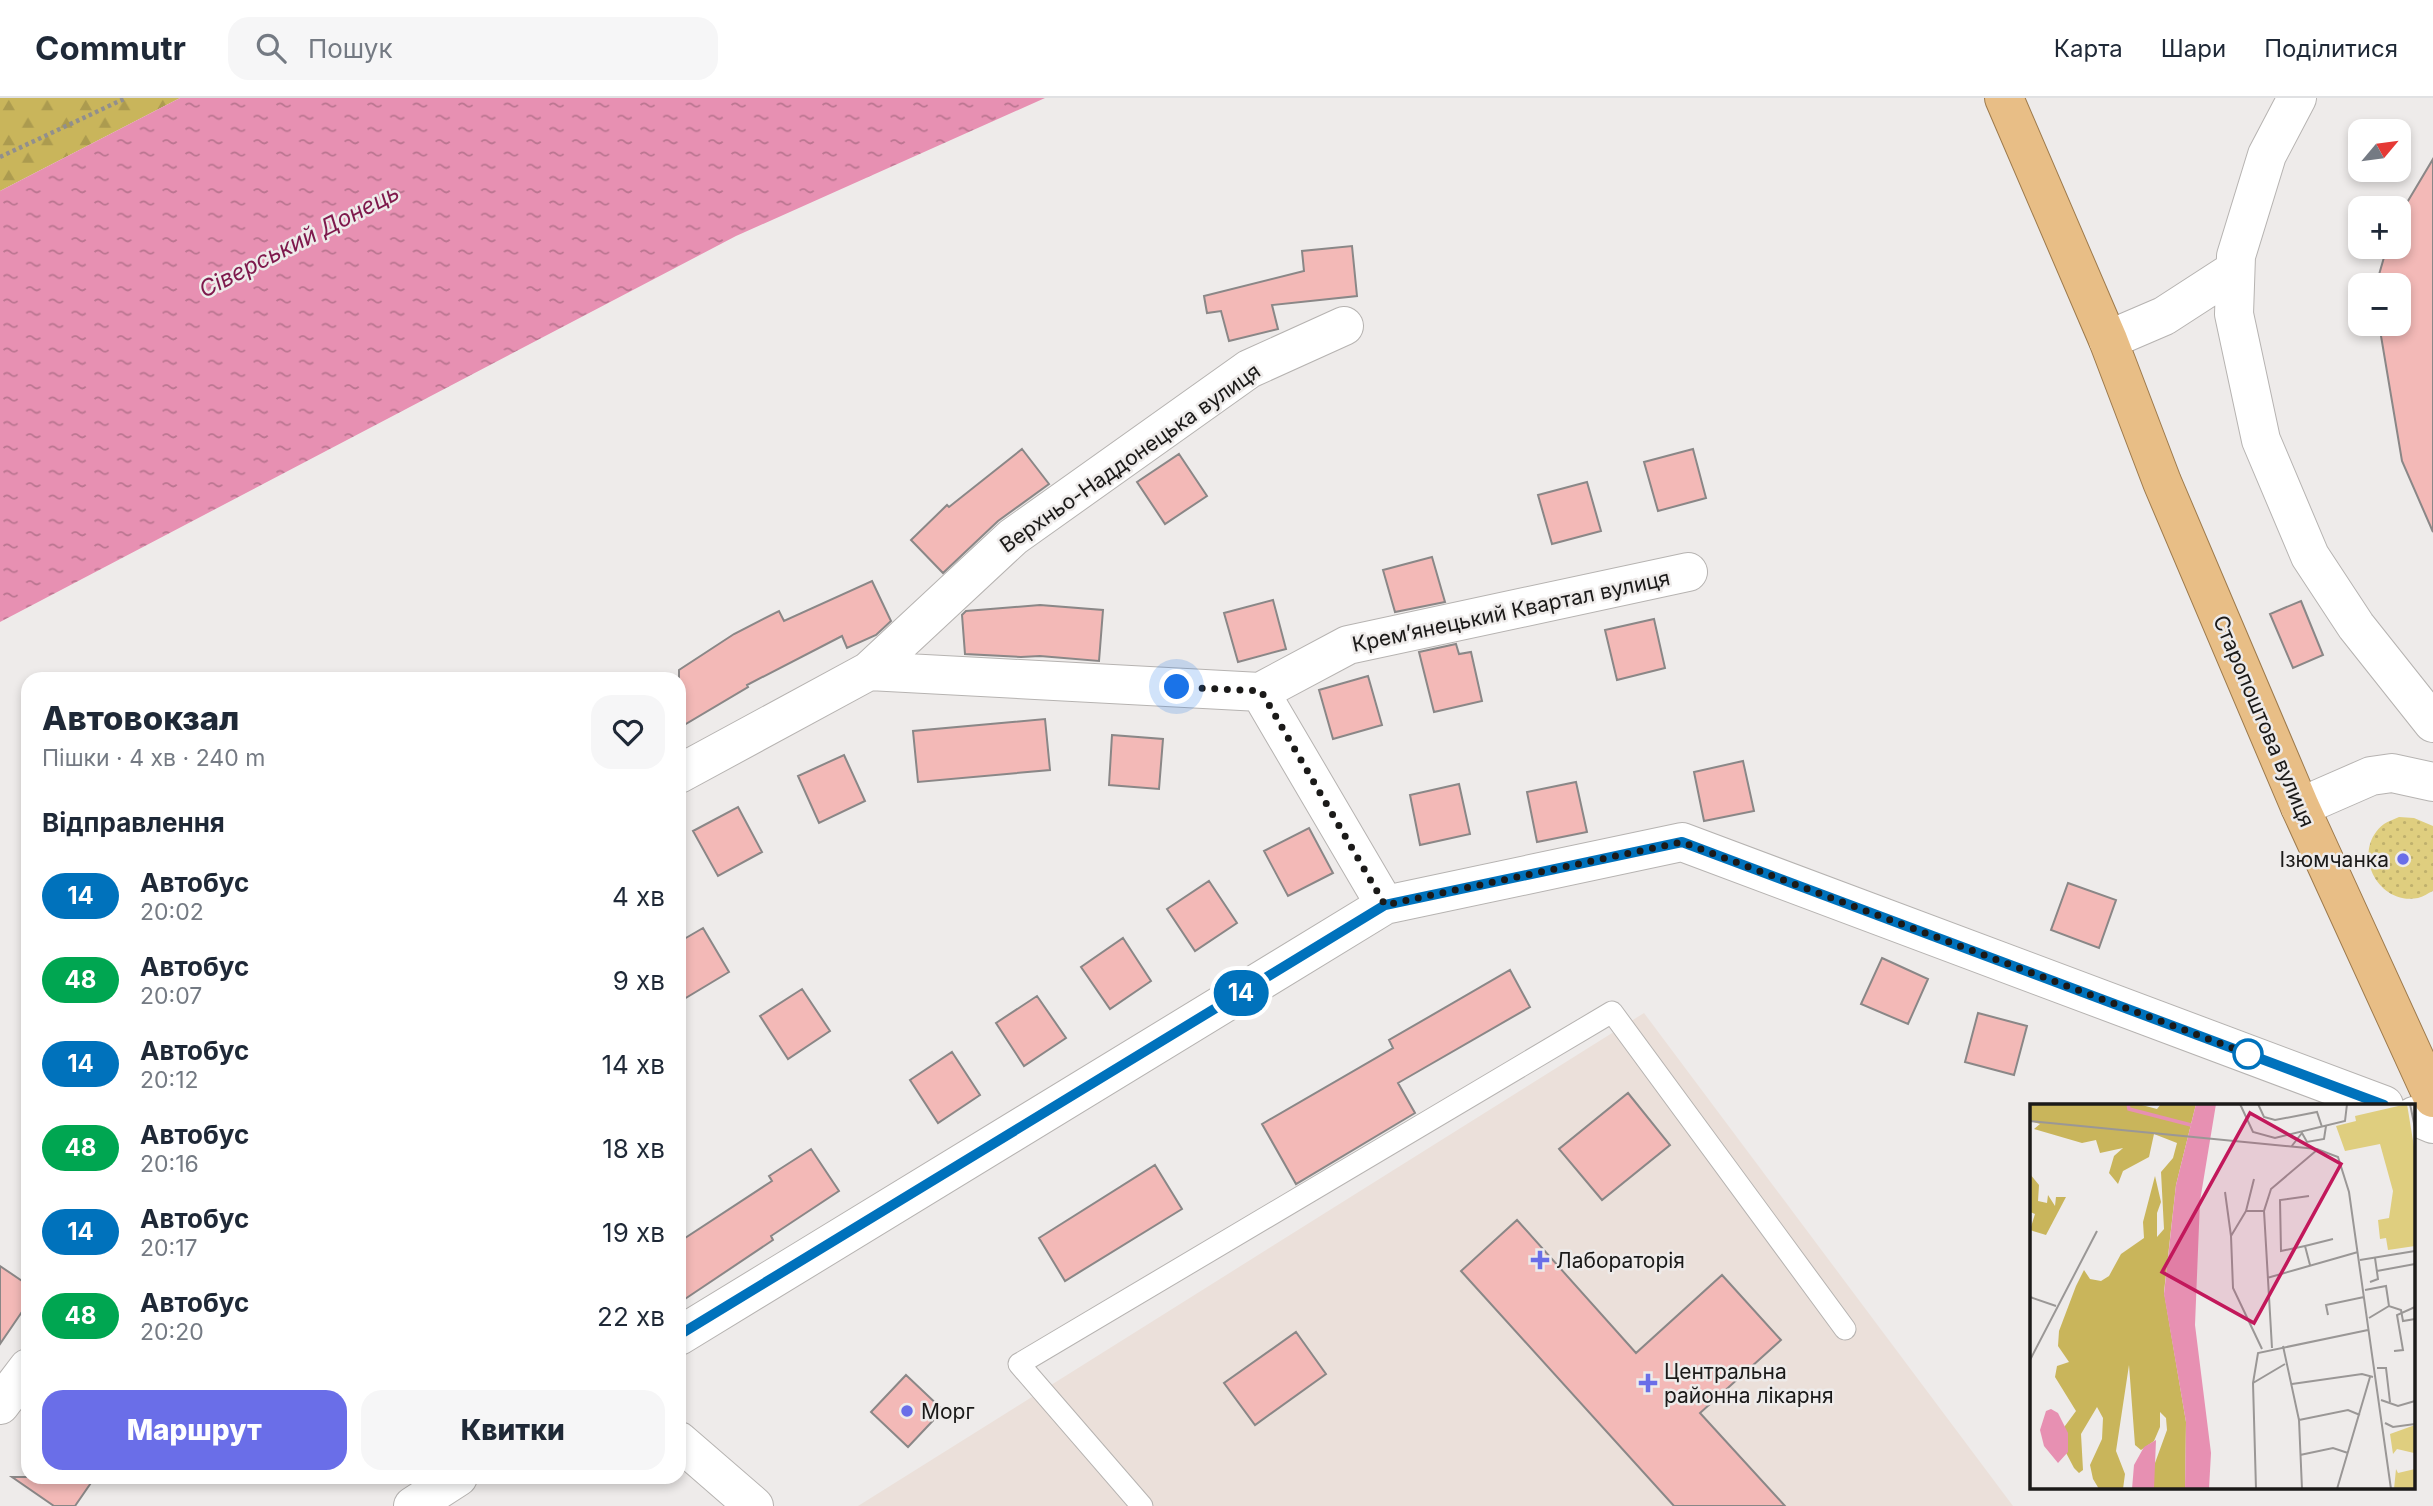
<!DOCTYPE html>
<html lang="uk">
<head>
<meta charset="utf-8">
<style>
  :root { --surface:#fff; --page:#f6f6f7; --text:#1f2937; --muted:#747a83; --line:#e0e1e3; --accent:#6a6ee8 }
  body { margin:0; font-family:Inter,sans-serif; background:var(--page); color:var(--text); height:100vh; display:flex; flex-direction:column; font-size:26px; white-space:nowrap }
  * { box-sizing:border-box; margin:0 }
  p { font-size:23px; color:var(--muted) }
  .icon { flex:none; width:38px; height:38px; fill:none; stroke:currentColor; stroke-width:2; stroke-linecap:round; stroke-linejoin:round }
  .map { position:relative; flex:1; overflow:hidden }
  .panel { position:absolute; left:21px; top:574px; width:665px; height:812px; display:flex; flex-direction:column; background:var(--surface); border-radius:21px; box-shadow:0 4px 10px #0003 }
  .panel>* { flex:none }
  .badge { padding:0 14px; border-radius:23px; font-size:24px; line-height:46px }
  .needle { width:46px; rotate:61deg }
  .buttons { position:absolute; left:2348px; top:21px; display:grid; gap:14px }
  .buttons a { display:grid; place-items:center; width:63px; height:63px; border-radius:14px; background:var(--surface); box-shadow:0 4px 10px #0003; font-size:35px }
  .you { position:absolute; width:35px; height:35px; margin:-18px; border:5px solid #fff; border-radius:50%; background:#1a73e8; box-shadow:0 0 0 10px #1a73e833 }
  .map>.badge { position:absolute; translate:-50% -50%; box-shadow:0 0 0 4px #fff }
  h2 { padding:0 21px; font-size:26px; line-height:63px }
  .round { display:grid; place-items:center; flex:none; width:74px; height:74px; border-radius:21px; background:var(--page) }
  .head { display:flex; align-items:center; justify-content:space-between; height:119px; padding:0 21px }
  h1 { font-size:33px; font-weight:800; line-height:52px }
  .button { display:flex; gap:14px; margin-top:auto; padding:14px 21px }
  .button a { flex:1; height:80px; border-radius:21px; background:var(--accent); color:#fff; font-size:28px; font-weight:800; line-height:80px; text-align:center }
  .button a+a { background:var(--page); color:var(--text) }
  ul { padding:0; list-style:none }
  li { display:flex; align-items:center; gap:21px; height:84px; padding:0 21px }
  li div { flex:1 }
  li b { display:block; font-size:26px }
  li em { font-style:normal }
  li .badge { min-width:77px; font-weight:700; text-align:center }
  header { display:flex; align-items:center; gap:42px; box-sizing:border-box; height:98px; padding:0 35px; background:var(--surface); border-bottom:2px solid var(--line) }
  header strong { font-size:33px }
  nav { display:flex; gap:38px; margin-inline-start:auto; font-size:24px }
  .search { width:490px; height:63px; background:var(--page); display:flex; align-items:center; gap:18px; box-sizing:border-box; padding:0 24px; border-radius:21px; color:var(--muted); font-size:26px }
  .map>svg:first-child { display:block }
</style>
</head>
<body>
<header>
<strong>Commutr</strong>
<div class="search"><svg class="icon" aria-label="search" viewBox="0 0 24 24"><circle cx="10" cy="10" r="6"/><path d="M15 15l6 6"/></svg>Пошук</div>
<nav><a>Карта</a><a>Шари</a><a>Поділитися</a></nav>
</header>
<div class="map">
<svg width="2433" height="1408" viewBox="0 0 2433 1408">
  <defs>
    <pattern id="forest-firs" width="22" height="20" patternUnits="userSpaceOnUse" patternTransform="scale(1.75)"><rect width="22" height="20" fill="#c9b55b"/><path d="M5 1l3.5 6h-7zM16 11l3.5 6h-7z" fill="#ac9b4f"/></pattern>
    <pattern id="park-dots" width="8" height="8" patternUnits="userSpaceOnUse" patternTransform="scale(1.75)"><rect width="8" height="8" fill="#dfce7f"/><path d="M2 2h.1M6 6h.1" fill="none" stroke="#bfb06d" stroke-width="1.8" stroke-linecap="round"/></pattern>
    <pattern id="water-ripples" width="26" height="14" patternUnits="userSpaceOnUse" patternTransform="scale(1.75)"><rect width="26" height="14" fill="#e790b2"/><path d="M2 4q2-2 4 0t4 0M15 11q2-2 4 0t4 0" fill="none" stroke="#ba7590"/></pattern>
  </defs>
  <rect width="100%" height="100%" fill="#eeebea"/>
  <!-- built -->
  <path fill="#ebe0da" d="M 1644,915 L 2013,1408 L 858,1408 Z"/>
  <!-- forest -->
  <path fill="url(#forest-firs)" d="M 0,0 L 180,0 L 0,93 Z"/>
  <!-- park -->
  <path fill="url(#park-dots)" d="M 2399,719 L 2414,720 L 2433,728 L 2433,793 C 2428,795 2423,799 2418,800 C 2377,808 2350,752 2384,726 C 2388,723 2395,721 2399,719 Z"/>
  <!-- water -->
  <path fill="url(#water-ripples)" d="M 180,0 L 1045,0 L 736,138 L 0,524 L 0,93 Z"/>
  <!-- building -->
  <path fill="#f3b9b7" stroke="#8a8787" stroke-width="2" d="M 2433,61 L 2433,434 L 2402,363 L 2379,226 L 2399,226 L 2399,187 L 2376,187 L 2387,149 L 2399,149 L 2399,118 Z
    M 1352,148 L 1357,198 L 1272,207 L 1278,231 L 1229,243 L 1221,213 L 1207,215 L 1204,198 L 1304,173 L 1302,153 Z
    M 1022,351 L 1049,386 L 998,423 L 943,475 L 911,442 L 947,407 L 949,409 Z
    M 1693,351 L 1706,400 L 1658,413 L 1644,364 Z
    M 1179,356 L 1207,398 L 1165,426 L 1137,384 Z
    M 1587,384 L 1601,433 L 1552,446 L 1538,397 Z
    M 1432,459 L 1445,504 L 1395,514 L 1383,472 Z
    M 872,483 L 891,523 L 876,537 L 847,550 L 842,538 L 747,587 L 748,589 L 679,630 L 679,572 L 734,536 L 779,513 L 784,523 Z
    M 1273,502 L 1286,551 L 1238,564 L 1224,515 Z
    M 2301,503 L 2323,557 L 2293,570 L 2270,516 Z
    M 1040,507 L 1103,512 L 1099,563 L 1040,558 L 1021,559 L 965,556 L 962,517 L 966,513 Z
    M 1654,521 L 1665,570 L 1617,582 L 1605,532 Z
    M 1456,546 L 1459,556 L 1471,554 L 1482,603 L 1434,614 L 1419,554 Z
    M 1368,578 L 1382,627 L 1333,641 L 1319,592 Z
    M 1045,621 L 1050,672 L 918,684 L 913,633 Z
    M 1112,637 L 1163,641 L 1159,691 L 1109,687 Z
    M 844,657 L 865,703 L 819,725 L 798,678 Z
    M 1743,663 L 1754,713 L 1704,723 L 1694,674 Z
    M 1576,684 L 1587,734 L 1537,744 L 1527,694 Z
    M 1459,686 L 1470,736 L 1420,747 L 1410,697 Z
    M 738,709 L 762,754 L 718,778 L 693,733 Z
    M 1309,730 L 1333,775 L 1288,798 L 1264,753 Z
    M 1209,783 L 1237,825 L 1195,853 L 1167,811 Z
    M 2068,785 L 2116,802 L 2099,850 L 2051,832 Z
    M 703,830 L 729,874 L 679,904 L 679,844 Z
    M 1123,840 L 1151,883 L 1110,911 L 1081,869 Z
    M 1882,860 L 1928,881 L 1908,926 L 1861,906 Z
    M 1510,872 L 1530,909 L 1398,985 L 1415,1015 L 1296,1086 L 1262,1026 L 1393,950 L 1389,942 Z
    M 802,891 L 830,933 L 788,961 L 760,918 Z
    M 1037,898 L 1066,940 L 1024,968 L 996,925 Z
    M 1978,915 L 2027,928 L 2014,977 L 1965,964 Z
    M 952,954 L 980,997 L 938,1025 L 910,982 Z
    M 1628,995 L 1670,1047 L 1602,1102 L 1559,1051 Z
    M 811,1051 L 839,1093 L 771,1138 L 773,1142 L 679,1205 L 679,1144 L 772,1083 L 769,1078 Z
    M 1155,1067 L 1182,1111 L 1065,1183 L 1039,1140 Z
    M 1517,1122 L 1636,1255 L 1722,1177 L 1781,1242 L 1700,1315 L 1785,1408 L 1674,1408 L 1461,1173 Z
    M 0,1168 L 28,1187 L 28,1205 L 0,1246 Z
    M 1296,1234 L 1326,1276 L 1255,1327 L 1224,1285 Z
    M 906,1277 L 943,1312 L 908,1349 L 871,1314 Z
    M 12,1379 L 95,1379 L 75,1408 L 54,1408 Z"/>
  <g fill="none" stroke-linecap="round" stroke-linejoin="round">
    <defs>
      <path id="service" d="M 1142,1408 L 1019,1266 L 1612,914 L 1845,1231"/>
      <path id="minor" d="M 2297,0 L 2267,57 L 2236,158 L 2234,216 L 2261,342 L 2310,458 L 2356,528 L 2433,625
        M 2108,242 L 2164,218 L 2235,172
        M 869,573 L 1013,439 L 1249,271 L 1344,228
        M 1260,594 L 1348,547 L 1688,474
        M 679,676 L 869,573 L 1260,594 L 1385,807
        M 2300,709 L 2371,678 L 2392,675 L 2433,684
        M 2414,1018 L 2433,1026
        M 679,1238 L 1385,807 L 1682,744 L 2384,1007
        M 0,1307 L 28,1270
        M 679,1343 L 754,1408
        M 413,1408 L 458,1379"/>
      <path id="trunk" d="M 2004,0 L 2108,242 L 2162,384 L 2300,709 L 2433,1000"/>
    </defs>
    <!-- service casing -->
    <use href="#service" stroke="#b6b3b1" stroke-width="23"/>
    <!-- minor casing -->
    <use href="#minor" stroke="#b6b3b1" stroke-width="40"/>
    <!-- trunk casing -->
    <use href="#trunk" stroke="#9d7a4c" stroke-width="40"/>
    <!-- path -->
    <path stroke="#918f8e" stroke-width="4.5" stroke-dasharray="3.5 3.5" stroke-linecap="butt" d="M 0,59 L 126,0"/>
    <!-- service -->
    <use href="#service" stroke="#fff" stroke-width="21"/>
    <!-- minor -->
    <use href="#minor" stroke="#fff" stroke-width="38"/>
    <!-- trunk -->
    <use href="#trunk" stroke="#e8be86" stroke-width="38"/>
  </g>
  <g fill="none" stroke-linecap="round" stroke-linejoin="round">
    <defs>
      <path id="line" d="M 679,1237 L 1385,807 L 1682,744 L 2384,1007"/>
    </defs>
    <!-- line casing -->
    <use href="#line" stroke="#fff" stroke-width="16"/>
    <!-- line -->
    <use href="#line" stroke="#0072bc" stroke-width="10"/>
    <!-- walk -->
    <path stroke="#1b1a19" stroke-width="7" stroke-dasharray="0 12.6" d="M 1177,589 L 1261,593 L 1385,807 L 1682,744 L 2254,958 L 2248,956"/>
  </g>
  <!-- markers -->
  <g fill="#6a6ee8" stroke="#eeebea" stroke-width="2.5">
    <circle cx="2403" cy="761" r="7"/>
    <path d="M1536.5 1151.5h7v7h7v7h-7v7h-7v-7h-7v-7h7z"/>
    <path d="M1644.5 1274.5h7v7h7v7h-7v7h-7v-7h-7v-7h7z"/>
    <circle cx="907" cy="1313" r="7"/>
  </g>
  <circle fill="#fff" stroke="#0072bc" stroke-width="3.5" cx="2248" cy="956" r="14"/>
  <g text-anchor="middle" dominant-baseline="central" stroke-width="5" stroke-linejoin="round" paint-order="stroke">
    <!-- street labels -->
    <g font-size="21" fill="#1b1a19" stroke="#eeebea">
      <text transform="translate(1130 360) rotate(-35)">Верхньо-Наддонецька вулиця</text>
      <text transform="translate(1511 513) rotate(-12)">Крем’янецький Квартал вулиця</text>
      <text transform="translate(2264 623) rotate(67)">Старопоштова вулиця</text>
    </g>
    <!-- poi labels -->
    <g font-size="21" fill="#1b1a19" stroke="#eeebea" text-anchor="start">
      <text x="2389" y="761" text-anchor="end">Ізюмчанка</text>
      <text x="1556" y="1162">Лабораторія</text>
      <text x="1664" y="1273">Центральна<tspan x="1664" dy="24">районна лікарня</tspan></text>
      <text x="921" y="1313">Морг</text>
    </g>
    <!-- water labels -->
    <g font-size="23" font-style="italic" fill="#7e184c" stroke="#eeebea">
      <text transform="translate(299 143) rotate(-27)">Сіверський Донець</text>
    </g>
  </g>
  <!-- overview -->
  <g transform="translate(2030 1006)">
    <rect width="385" height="385" fill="#eeebea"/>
    <path d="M 0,0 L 108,0 L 127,5 L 131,0 L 166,0 L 146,81 L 134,188 L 156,318 L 155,385 L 124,385 L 121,370 L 137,326 L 136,314 L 130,308 L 130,323 L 124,337 L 111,346 L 105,341 L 99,261 L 86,347 L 95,370 L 93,385 L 69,385 L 63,375 L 60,361 L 72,335 L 73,314 L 67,303 L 51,330 L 53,366 L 49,369 L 44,364 L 33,343 L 32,326 L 46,307 L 25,273 L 27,262 L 39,258 L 28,242 L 29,227 L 46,182 L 54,166 L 60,175 L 71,177 L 79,172 L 91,150 L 114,134 L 113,118 L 125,72 L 131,98 L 127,109 L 127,133 L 134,125 L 131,68 L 143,54 L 147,39 L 124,30 L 119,53 L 93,67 L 88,80 L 79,69 L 84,52 L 93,44 L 70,49 L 66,36 L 52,39 L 4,25 L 10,20 L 0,17 ZM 0,70 L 9,81 L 8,97 L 17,99 L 18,91 L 25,102 L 26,93 L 36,93 L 16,131 L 0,126 L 5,110 L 0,108 Z" fill="#c9b55b"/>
    <path d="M 377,0 L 385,49 L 385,142 L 358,146 L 356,134 L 350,135 L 348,116 L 359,114 L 363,87 L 350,40 L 315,47 L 306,22 L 326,17 L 325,12 ZM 385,321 L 384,349 L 367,345 L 363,350 L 360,330 ZM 366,365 L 368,369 L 385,365 L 385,385 L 364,385 Z" fill="#dfce7f"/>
    <path d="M 166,0 L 186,0 L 170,97 L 165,221 L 181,349 L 179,385 L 155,385 L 156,318 L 134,190 L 146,81 ZM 21,305 L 28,309 L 38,329 L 38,348 L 28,359 L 14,342 L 10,326 L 16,307 ZM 126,336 L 124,385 L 102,385 L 104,361 L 114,343 Z" fill="#e790b2"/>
    <path fill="none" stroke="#e790b2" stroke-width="3.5" d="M 98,0 L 99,5 L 161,21"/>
    <path fill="none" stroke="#9a9796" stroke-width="2" d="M 210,0 L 223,28 L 245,34 L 315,17 L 317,0M 228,0 L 234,13 L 245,16 L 287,8 L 292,23M 380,0 L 385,24M 0,17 L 287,45 L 308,53 L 319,88 L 361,385M 261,43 L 272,29 L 277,38 L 294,35 L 296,22M 195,88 L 201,132M 216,107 L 224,75M 275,142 L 251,147 L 250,96 L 279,92M 330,156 L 385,147M 280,161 L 275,142 L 303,135M 347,167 L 385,160M 237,174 L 328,148M 340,178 L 348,175 L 345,154M 335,186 L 356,182 L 359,202M 0,193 L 26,202M 298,211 L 296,201 L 334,193M 339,214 L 359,202 L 371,206 L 373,217 L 385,215M 253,242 L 269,316 L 272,385M 242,244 L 234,107 L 241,85 L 287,46M 232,245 L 203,184 L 201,132 L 216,107 L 234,107M 364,247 L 373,246 L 367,211 L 385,203M 0,256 L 67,127M 347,264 L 356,264 L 360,298M 223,279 L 255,260M 262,280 L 332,270 L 343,273M 351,296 L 368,302 L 385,297M 269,316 L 318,306 L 330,311M 355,319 L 363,323 L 385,320M 270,351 L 303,344 L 318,349M 226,385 L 223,279 L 228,249 L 338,226M 307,385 L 340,273"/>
    <path fill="#c2185b" fill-opacity="0.15" stroke="#c2185b" stroke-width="3.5" d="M 220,9 L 311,60 L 224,219 L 132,168 Z"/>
    <rect width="385" height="385" fill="none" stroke="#1b1a19" stroke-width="3.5"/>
  </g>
</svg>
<div class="buttons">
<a><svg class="needle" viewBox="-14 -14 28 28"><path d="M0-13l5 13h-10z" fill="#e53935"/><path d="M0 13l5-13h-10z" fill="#747a83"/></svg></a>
<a>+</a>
<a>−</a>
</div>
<div class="you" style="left:1177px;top:589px"></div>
<b class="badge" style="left:1241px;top:895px;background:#0072bc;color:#fff">14</b>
<section class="panel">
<div class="head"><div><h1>Автовокзал</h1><p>Пішки · 4 хв · 240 m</p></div><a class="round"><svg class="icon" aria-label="heart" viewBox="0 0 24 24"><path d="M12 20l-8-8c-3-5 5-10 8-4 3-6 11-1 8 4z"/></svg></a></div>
<h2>Відправлення</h2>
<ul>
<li><span class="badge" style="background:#0072bc;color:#fff">14</span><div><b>Автобус</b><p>20:02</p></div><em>4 хв</em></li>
<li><span class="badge" style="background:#00a651;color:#fff">48</span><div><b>Автобус</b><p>20:07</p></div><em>9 хв</em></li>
<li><span class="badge" style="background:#0072bc;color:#fff">14</span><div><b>Автобус</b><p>20:12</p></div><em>14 хв</em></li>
<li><span class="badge" style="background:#00a651;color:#fff">48</span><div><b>Автобус</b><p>20:16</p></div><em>18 хв</em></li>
<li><span class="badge" style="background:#0072bc;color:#fff">14</span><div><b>Автобус</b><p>20:17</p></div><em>19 хв</em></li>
<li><span class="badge" style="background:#00a651;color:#fff">48</span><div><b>Автобус</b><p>20:20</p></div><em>22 хв</em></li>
</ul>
<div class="button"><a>Маршрут</a><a>Квитки</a></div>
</section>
</div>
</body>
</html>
